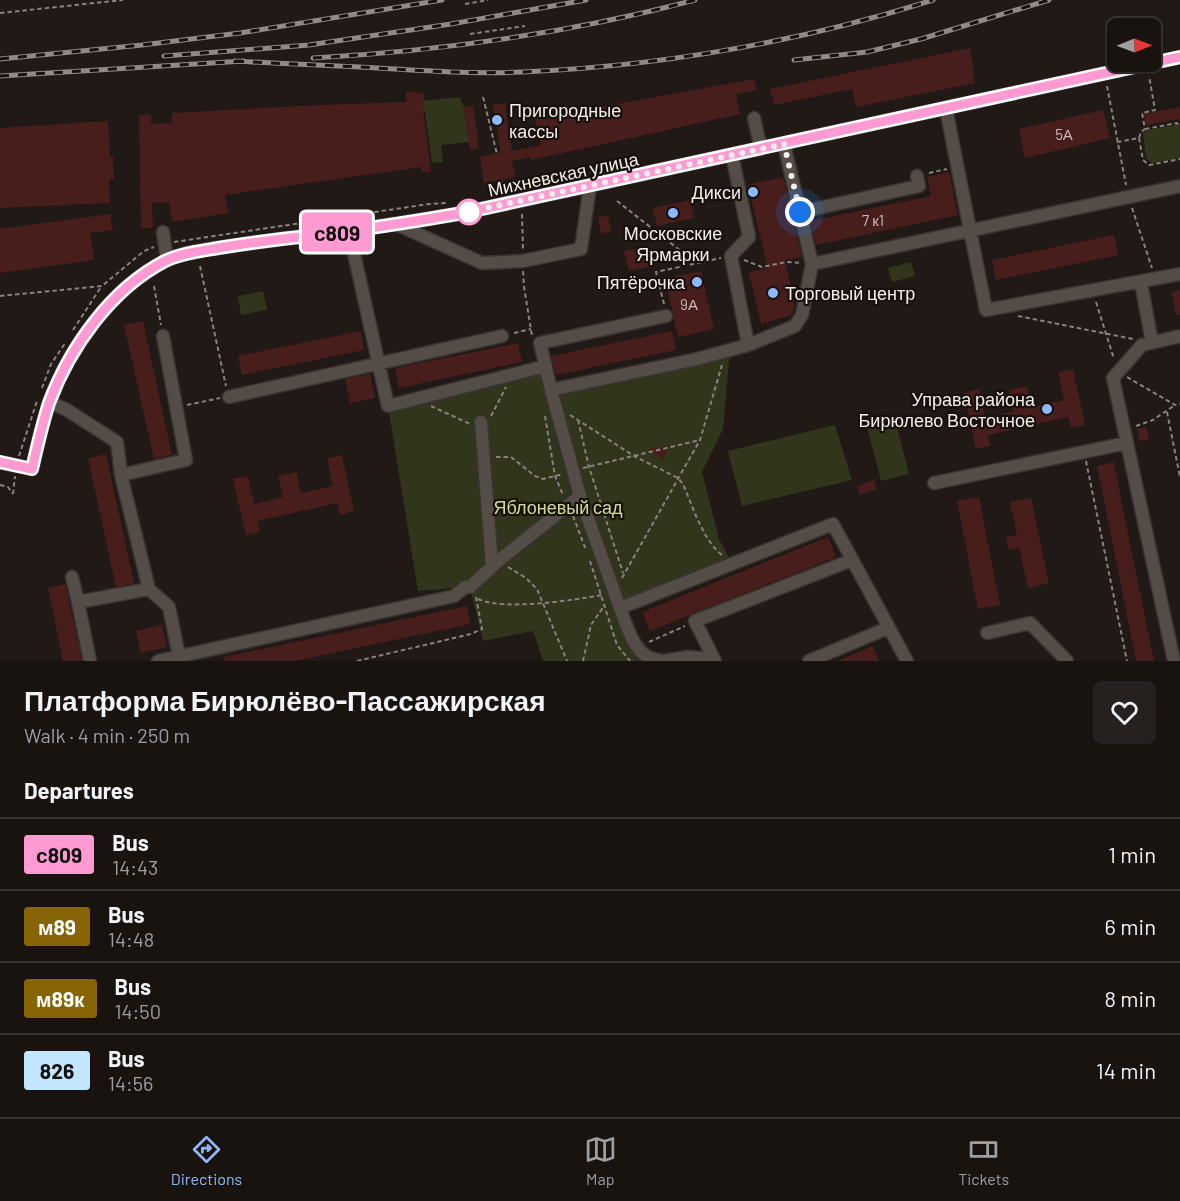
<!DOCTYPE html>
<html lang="en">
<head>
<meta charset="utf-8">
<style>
  :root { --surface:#191310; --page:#26201e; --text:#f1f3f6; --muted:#9f9e9f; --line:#373230; --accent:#8db9fc }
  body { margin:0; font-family:Barlow,sans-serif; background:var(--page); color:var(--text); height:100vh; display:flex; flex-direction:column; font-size:22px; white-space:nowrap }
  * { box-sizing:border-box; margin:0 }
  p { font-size:20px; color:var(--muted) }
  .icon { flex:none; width:33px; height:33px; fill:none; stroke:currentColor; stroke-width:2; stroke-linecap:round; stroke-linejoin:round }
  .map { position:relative; height:661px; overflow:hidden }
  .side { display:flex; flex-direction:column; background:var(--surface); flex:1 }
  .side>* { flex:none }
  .badge { padding:0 12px; border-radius:4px; font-size:21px; line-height:39px }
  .needle { width:39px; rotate:89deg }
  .buttons { position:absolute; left:1107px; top:18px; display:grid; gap:12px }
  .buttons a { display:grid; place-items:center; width:54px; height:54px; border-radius:9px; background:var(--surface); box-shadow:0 2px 4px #0004,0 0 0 2px var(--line); font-size:30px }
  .you { position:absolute; width:30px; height:30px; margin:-15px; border:4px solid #fff; border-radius:50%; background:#1a73e8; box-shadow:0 0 0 9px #1a73e833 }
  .map>.badge { position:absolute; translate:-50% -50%; box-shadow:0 0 0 3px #fff }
  h2 { padding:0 24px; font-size:22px; line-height:54px }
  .round { display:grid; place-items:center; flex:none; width:63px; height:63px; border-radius:9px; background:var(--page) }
  .summary { display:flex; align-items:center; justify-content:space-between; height:102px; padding:0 24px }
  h1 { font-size:28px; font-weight:700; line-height:45px }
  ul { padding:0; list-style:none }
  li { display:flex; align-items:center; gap:18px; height:72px; padding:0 24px; border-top:2px solid var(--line) }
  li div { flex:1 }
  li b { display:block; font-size:22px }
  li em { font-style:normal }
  li .badge { min-width:66px; font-weight:700; text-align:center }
  .tab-bar { display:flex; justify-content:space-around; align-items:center; height:84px; border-top:2px solid var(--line); background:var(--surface); font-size:16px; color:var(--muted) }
  .tab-bar a { display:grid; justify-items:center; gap:3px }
  .tab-bar .on { color:var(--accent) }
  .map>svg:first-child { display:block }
</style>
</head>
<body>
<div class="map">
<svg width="1180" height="661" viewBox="0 0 1180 661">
  <rect width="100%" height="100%" fill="#211915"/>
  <!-- green -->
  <path fill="#31351b" d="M 459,97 L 464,107 L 469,142 L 441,145 L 443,162 L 432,163 L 425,112 L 420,111 L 423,101 Z
    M 1180,124 L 1180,158 L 1152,163 L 1146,158 L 1143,133 L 1147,130 Z
    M 911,262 L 915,276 L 892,282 L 888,268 Z
    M 263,291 L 267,310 L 241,315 L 238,296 Z
    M 730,350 L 723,429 L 702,472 L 719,539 L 732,564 L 620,608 L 633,639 L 662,661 L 543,661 L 533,631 L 483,641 L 470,587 L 418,591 L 388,406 L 546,366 L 551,389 Z
    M 894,416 L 909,474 L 881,481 L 866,423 Z
    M 835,425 L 852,480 L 742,506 L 728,451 Z"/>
  <!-- building -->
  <path fill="#481e1d" d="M 970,48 L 975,83 L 856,107 L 852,89 L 774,105 L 770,89 Z
    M 754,79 L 757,90 L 736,94 L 740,114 L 531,160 L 530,157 L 512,161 L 515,177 L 484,183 L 480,157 L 501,153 L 493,105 L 505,103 L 512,151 L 517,150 L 541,145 L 535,119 Z
    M 406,92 L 424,93 L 423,110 L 431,171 L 422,172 L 421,167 L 225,195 L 228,213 L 172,222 L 169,202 L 152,203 L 153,228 L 141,228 L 139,115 L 151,115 L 151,124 L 172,123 L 172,113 L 321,105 L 406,102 Z
    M 473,106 L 479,148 L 470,150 L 464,107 Z
    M 1180,107 L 1180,119 L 1146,125 L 1144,114 Z
    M 1103,110 L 1110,138 L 1025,158 L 1019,129 Z
    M 108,121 L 110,157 L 113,157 L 114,179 L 109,179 L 110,203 L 0,208 L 0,128 Z
    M 949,172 L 958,215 L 816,245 L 810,221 L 931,196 L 927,177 Z
    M 783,177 L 802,257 L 785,260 L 795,306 L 792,315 L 761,324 L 749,272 L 768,268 L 748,185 Z
    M 690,200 L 694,218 L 657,226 L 653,208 Z
    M 110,214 L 113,230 L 90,233 L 94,260 L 0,273 L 0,229 Z
    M 608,216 L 611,232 L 601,233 L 598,217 Z
    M 1114,235 L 1118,255 L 996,280 L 992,260 Z
    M 651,246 L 655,265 L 629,271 L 624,251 Z
    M 701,271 L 714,329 L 678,337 L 665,278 Z
    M 1180,290 L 1180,315 L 1176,315 L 1171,292 Z
    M 143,321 L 172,455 L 154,459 L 124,325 Z
    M 361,331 L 364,350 L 242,375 L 238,356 Z
    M 672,331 L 676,350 L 556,375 L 551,356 Z
    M 518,343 L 522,362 L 399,388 L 395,368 Z
    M 1073,369 L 1085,425 L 1071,428 L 1068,417 L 988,435 L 990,446 L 976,449 L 964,393 L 979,389 L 985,418 L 1014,411 L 1009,390 L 1027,386 L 1032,407 L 1064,400 L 1058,372 Z
    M 370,374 L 375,398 L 350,403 L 345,379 Z
    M 1146,427 L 1149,440 L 1140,441 L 1137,429 Z
    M 669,445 L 663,460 L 649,449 Z
    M 106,454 L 134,583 L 116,587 L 88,458 Z
    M 342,455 L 354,511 L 340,515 L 337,503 L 257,521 L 260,532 L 246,535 L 233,479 L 248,476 L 254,504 L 283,497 L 278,476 L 296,472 L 301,493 L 333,486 L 327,458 Z
    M 1114,462 L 1123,509 L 1154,661 L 1136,661 L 1097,466 Z
    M 874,480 L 877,489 L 860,495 L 857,486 Z
    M 979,497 L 1000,605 L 978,609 L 957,501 Z
    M 1031,498 L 1049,583 L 1028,588 L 1019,547 L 1009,550 L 1006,537 L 1017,535 L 1010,502 Z
    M 828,537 L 836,557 L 650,631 L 642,612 Z
    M 65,584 L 68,595 L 82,661 L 63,661 L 48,588 Z
    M 467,606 L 470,624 L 295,661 L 224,661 L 224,657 Z
    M 162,625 L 167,647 L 141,653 L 136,631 Z
    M 873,646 L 879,661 L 838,661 Z"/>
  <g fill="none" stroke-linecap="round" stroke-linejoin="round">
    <defs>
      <path id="minor" d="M 1113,50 L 1118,71
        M 946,109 L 986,310 L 1180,274
        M 754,118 L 761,149
        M 800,212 L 919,186 L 917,176
        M 398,225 L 482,263 L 523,261 L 581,249 L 590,186
        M 349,231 L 388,406 L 546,366
        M 163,232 L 167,260
        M 812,264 L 1180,186
        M 1141,282 L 1152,343
        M 666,316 L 540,343 L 551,390 L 697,359 L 748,345 L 731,256 L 749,237 L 732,155
        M 748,345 L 795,326 L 802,315 L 812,264 L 784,144
        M 551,390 L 580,496 L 620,608 L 833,524 L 907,661
        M 229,397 L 502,336
        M 50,402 L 67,410 L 117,442 L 121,475 L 149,589 L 169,607 L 179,656
        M 481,422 L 492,566
        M 0,462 L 32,469 C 37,447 42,425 49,403 C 70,347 111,289 165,261 C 181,253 201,250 218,248 C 247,243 276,240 304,236 C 357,230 410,222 463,213 L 1180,57
        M 121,475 L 186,460 L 163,336
        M 934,483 L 1127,443
        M 72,577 L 78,602 L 149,589
        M 78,602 L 90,661
        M 620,608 C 626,624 633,649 648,657 C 652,659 658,660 662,661
        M 987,633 L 1030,623 L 1067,661
        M 158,661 L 454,596 L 465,587 L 470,587 L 498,561 L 580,496
        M 664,661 L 688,657 L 714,659
        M 715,661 L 695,621 L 852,560
        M 809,661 L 888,628
        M 1174,661 L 1113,378 L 1142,345 L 1180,336"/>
    </defs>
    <!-- minor casing -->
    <use href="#minor" stroke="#393431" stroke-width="15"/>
    <!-- path -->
    <path stroke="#88817d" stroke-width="2" stroke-dasharray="4.5 3" stroke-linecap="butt" d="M 465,4 L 488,0
      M 0,13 L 123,0
      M 470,34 L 525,26
      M 1107,86 L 1126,185
      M 483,97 L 497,154
      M 1145,129 L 1177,123 L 1178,125
      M 1139,138 L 1143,160 L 1149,165 L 1180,159
      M 1117,142 L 1139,138 L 1141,132 L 1145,129 L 1142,113 L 1155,110 L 1149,76
      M 929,173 L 947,169
      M 501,180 L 505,193
      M 617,201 L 695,262
      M 1132,208 L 1152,268
      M 522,214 L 523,250
      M 174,242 L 429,204 L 448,203
      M 744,260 L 762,267 L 786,262 L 802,263
      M 200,266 L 226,386
      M 523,271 L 524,287 L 532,336
      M 154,286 L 161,325
      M 0,296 L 102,286 L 144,251 L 154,247
      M 1096,302 L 1114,359
      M 664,304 L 656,272 L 721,258
      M 1018,316 L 1133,339
      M 73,330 L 101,287
      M 514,333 L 531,329
      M 1127,377 L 1175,405 L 1180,404
      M 42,388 L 51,364 L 66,342
      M 187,405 L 220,398
      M 431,406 L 470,424
      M 1167,412 L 1180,477
      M 570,415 L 634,456 L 678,478 L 683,484 C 693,507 702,539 723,556
      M 491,416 L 506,387
      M 545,416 L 555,476 L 563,495
      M 578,420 L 589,467 L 623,573
      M 1136,426 L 1153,420 L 1175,405
      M 19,456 L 37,401
      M 496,457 L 511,457 L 535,476 L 543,479 L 563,474
      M 1086,461 L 1127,661
      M 583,468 L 700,440
      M 0,485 L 8,487 L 13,494
      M 13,494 L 15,476
      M 573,516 L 586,550
      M 590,561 L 617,645 L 630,661
      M 508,567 L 526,578 L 537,589 L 567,661
      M 622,578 L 700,440 L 722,365
      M 478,599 C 504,611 573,600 603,595
      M 649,642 L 685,626
      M 357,661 L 471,634 L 482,629 L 476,597
      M 583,661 L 591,625 L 604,606"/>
    <!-- minor -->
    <use href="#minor" stroke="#544c46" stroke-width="12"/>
    <defs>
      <path id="rail" d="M 164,56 L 309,45 L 451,24 L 586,0
        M 313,58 C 441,51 570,33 695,0
        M 0,59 L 142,45 L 240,33 L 442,0
        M 794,60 L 867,52 L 921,39 L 1049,0
        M 235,61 C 282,64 329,65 376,68 C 425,71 473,74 522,72 C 661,66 800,42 933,0
        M 0,76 L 244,61"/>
    </defs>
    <!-- rail casing -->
    <use href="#rail" stroke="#908985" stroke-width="5"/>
    <!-- rail -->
    <use href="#rail" stroke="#17100c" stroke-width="3" stroke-dasharray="9" stroke-linecap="butt"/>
  </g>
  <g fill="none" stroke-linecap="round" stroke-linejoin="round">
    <defs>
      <path id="line" d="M 0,462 L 32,469 C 37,447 42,425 49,403 C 70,347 111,289 165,261 C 181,253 201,251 218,248 C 249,243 279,239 309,236 C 360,230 412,222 463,213 L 1180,57"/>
    </defs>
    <!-- line casing -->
    <use href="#line" stroke="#fff" stroke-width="14"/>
    <!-- line -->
    <use href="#line" stroke="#ff9ad2" stroke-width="9"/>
    <!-- walk -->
    <path stroke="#f4eeeb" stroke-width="6" stroke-dasharray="0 10.8" d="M 469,212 L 463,213 L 784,144 L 800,212"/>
  </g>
  <!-- markers -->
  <g fill="#8db9fc" stroke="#17100c" stroke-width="2">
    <circle cx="497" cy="120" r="6"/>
    <circle cx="753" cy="192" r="6"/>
    <circle cx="673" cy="213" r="6"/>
    <circle cx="697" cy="282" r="6"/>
    <circle cx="773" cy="293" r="6"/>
    <circle cx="1047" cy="409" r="6"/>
  </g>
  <circle fill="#fff" stroke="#ff9ad2" stroke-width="3" cx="469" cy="212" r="12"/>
  <g text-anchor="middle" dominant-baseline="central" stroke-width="4.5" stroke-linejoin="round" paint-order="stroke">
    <!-- number labels -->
    <g font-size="15" fill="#c9bab8">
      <text x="1064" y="134">5А</text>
      <text x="873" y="220">7 к1</text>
      <text x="689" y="304">9А</text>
    </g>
    <!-- poi labels -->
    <g font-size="18" fill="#f4eeeb" stroke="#17100c" text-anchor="end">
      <text x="509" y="110" text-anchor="start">Пригородные<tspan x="509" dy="21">кассы</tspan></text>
      <text x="741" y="192">Дикси</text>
      <text x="673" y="233" text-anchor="middle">Московские<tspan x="673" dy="21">Ярмарки</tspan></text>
      <text x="685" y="282">Пятёрочка</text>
      <text x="785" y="293" text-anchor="start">Торговый центр</text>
      <text x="1035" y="399">Управа района<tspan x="1035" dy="21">Бирюлево Восточное</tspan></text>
    </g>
    <!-- street labels -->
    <g font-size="18" fill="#f4eeeb" stroke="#17100c">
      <text transform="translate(563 174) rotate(-12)">Михневская улица</text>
    </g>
    <!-- park labels -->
    <g font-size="18" fill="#d0dc94" stroke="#17100c">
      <text x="558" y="507">Яблоневый сад</text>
    </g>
  </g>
</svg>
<div class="buttons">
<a><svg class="needle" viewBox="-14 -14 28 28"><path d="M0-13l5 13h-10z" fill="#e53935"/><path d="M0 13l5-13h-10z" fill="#9f9e9f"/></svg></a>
</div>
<div class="you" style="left:800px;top:212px"></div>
<b class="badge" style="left:337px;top:232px;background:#ff9ad2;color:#111">с809</b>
</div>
<section class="side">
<div class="summary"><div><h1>Платформа Бирюлёво-Пассажирская</h1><p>Walk · 4 min · 250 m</p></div><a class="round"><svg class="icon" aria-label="heart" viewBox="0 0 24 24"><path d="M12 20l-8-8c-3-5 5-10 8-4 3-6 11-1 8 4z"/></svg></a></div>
<h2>Departures</h2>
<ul>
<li><span class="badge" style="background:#ff9ad2;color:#111">с809</span><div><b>Bus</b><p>14:43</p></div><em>1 min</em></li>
<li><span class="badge" style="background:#876406;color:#fff">м89</span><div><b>Bus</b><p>14:48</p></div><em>6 min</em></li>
<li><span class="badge" style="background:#876406;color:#fff">м89к</span><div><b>Bus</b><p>14:50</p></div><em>8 min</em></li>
<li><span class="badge" style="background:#c2e6ff;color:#111">826</span><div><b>Bus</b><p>14:56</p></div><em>14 min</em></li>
</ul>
</section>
<nav class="tab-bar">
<a class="on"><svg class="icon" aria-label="directions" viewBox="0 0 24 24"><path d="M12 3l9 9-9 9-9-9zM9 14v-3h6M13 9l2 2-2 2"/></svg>Directions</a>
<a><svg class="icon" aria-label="map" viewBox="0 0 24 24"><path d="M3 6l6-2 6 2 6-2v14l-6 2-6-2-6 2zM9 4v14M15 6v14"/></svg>Map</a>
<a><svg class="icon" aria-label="tickets" viewBox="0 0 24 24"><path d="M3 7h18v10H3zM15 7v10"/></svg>Tickets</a>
</nav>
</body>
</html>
